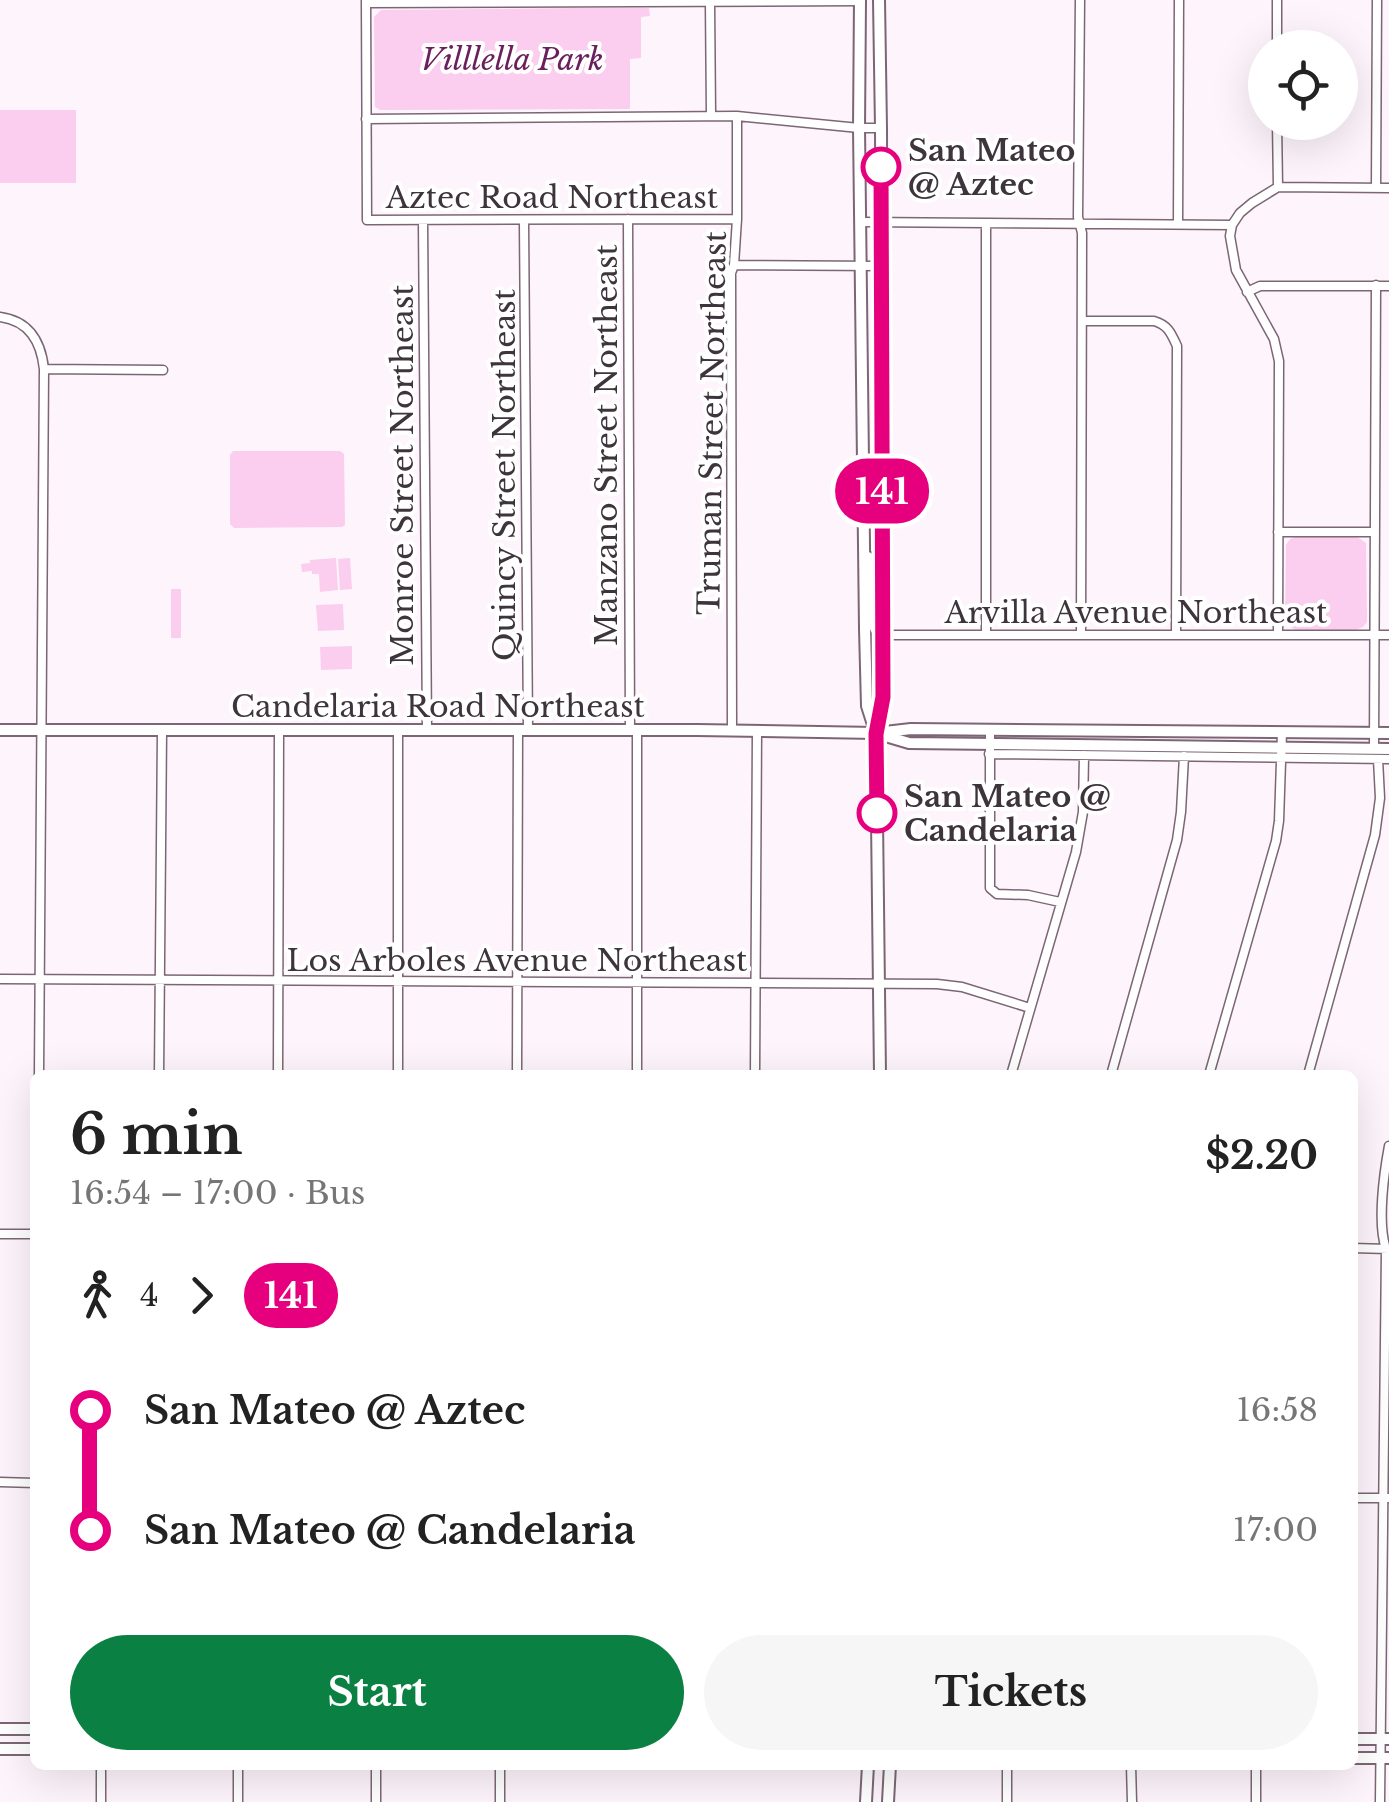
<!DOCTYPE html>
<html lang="en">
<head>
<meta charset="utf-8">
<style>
  :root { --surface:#fff; --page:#f6f6f6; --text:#222; --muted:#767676; --accent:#0b8043 }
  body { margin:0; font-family:"Libre Baskerville",serif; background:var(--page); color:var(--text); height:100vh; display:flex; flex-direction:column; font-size:38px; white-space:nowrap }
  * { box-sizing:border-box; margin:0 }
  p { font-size:32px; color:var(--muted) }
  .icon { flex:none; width:55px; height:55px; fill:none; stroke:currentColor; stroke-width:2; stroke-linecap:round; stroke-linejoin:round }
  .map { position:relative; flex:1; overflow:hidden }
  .details { position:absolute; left:30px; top:1070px; width:1328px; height:700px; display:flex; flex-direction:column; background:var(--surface); border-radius:15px; box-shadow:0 10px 40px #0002 }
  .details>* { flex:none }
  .badge { padding:0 20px; border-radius:32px; font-size:35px; line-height:65px }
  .buttons { position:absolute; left:1248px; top:30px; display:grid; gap:20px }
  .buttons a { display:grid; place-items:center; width:110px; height:110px; border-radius:50%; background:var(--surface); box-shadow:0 10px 40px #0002; font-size:50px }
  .map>.badge { position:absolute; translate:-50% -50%; box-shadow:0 0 0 5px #fff }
  .legs { display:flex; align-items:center; gap:15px; height:110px; padding:0 40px; font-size:32px }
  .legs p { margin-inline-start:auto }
  .head { display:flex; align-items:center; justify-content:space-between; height:170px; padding:0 40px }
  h1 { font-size:55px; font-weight:700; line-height:75px }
  .primary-button { display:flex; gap:20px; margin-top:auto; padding:20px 40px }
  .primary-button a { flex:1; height:115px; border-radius:60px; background:var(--accent); color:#fff; font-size:40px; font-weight:700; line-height:115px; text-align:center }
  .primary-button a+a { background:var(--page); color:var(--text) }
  ul { padding:0 40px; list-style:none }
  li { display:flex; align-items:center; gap:35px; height:120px; font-size:38px }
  li i { display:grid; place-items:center; width:15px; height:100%; margin:0 12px; background:currentColor }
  li i::after { content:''; width:25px; height:25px; margin:-12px; border:8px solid; border-radius:50%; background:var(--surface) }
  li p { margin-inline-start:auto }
  li:first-child i { background:linear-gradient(#0000 50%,currentColor 0) }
  li:last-child i { background:linear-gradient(currentColor 50%,#0000 0) }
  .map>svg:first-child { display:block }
</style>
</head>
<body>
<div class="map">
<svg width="1389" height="1802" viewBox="0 0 1389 1802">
  <rect width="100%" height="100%" fill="#fef4fb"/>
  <!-- green -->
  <path fill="#fbcdee" d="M 579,8 L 649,8 L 650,16 L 641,17 L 641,58 L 630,59 L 630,109 L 380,110 L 375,107 L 374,17 L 381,10 Z
    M 0,110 L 76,110 L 76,183 L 0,183 Z
    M 233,451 L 340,451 L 344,454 L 345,525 L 342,527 L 234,528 L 230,524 L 230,455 Z
    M 1298,536 L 1356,536 L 1366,543 L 1367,622 L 1363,627 L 1356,630 L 1296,630 L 1288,626 L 1285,618 L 1286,545 L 1290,539 Z
    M 336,558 L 338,590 L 320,592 L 319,574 L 312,574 L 312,571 L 302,572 L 301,564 L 310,563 L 310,560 Z
    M 350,558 L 352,589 L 340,590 L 338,559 Z
    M 171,589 L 181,589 L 181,638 L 171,638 Z
    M 343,604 L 344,630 L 318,631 L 316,605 Z
    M 352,646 L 352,669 L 321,670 L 320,647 Z"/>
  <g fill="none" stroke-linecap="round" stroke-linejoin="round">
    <defs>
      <path id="minor" d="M 366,0 L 367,220 L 737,219
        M 1080,0 L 1078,217 L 1082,233 L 1081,635
        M 1277,0 L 1277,48
        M 366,3 L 861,1
        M 710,3 L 711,115
        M 366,119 L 737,116 L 859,128 L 881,128
        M 1277,122 L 1278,187
        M 1376,188 L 1377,0
        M 628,219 L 630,731
        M 423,221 L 427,730
        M 524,221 L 528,730
        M 861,222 L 1232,225
        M 1178,224 L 1179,0
        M 734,265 L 882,266
        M 1247,292 L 1260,286 L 1389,286
        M 0,317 C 29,321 41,341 44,369 L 39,1075
        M 1083,321 L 1154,321 C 1168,325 1171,333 1177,346 L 1176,635
        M 44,369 L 163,370
        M 1278,532 L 1374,532
        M 986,634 L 986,224
        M 883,635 L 1389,635
        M 1278,635 L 1279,361 L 1274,339 L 1236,270 L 1230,236 L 1232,225 L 1240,213 L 1252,203 L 1278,187 L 1389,188
        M 990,729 L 990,888 L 997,894 L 1028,895 L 1060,902
        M 732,731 L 731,273 L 734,265 L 737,219 L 737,116
        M 1374,749 L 1376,285
        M 989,754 L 1389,759
        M 0,979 L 937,984 L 962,987 L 1030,1008
        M 159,1075 L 162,731
        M 278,1075 L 279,731
        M 398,1075 L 398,730
        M 517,1075 L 518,730
        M 637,1075 L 637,731
        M 755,1075 L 757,731
        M 1011,1075 L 1076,852 L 1083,812 L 1084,755
        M 1111,1075 L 1177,840 L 1181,812 L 1184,756
        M 1209,1075 L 1276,841 L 1279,821 L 1282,732
        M 1308,1075 L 1375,835 L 1380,798 L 1378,759
        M 0,1234 L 35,1234
        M 1352,1248 L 1388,1249
        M 0,1482 L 35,1483
        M 1352,1498 L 1388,1498
        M 500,1765 L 500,1802
        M 1131,1765 L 1132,1802
        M 101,1802 L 101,1765
        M 238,1802 L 238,1765
        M 376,1802 L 376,1765
        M 1007,1802 L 1007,1765
        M 1256,1802 L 1256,1765
        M 1380,1802 L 1386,1249 C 1377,1223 1384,1173 1389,1146"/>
      <path id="secondary" d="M 860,0 L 859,128 L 865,629 L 867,706 L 874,728
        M 879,0 L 881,128 L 883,697 L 876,733 L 880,1075
        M 868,557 C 872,571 870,623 876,630 C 878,632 881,633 883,635
        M 0,730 L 697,730 L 876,733 L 911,729 L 1389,733
        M 882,735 L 909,743 L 1389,749
        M 0,1729 L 35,1729
        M 1352,1739 L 1389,1739
        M 0,1749 L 35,1749
        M 1352,1758 L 1389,1758
        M 866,1802 L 868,1765
        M 888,1802 L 890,1765"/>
    </defs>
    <!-- minor casing -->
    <use href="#minor" stroke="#7c6675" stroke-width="11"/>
    <!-- secondary casing -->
    <use href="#secondary" stroke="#7c6675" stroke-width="14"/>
    <!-- minor -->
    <use href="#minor" stroke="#fff" stroke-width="8"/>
    <!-- secondary -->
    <use href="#secondary" stroke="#fff" stroke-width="10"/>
  </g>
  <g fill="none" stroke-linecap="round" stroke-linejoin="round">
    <defs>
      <path id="line-1" d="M 877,813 L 876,734 L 883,697 L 881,167"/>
    </defs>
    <!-- line-1 casing -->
    <use href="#line-1" stroke="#fff" stroke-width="22"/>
    <!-- line-1 -->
    <use href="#line-1" stroke="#e6007e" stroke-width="15"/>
  </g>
  <!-- markers -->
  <g fill="#fff" stroke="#e6007e" stroke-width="5">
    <circle cx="881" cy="167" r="18"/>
    <circle cx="877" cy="813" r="18"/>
  </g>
  <g text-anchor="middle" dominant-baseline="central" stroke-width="8" stroke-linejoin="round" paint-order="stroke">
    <!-- park labels -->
    <g font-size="30" font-style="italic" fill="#6b205c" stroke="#fff">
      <text x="512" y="59">Villlella Park</text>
    </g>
    <!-- stop labels -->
    <g font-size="30" font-weight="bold" fill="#3e343b" stroke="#fff" text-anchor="start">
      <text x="908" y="150">San Mateo<tspan x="908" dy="34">@ Aztec</tspan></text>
      <text x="904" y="796">San Mateo @<tspan x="904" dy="34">Candelaria</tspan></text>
    </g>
    <!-- street labels -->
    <g font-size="30" fill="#3e343b" stroke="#fff">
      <text x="552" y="197">Aztec Road Northeast</text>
      <text transform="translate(712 423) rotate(-89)">Truman Street Northeast</text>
      <text transform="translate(606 445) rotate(-90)">Manzano Street Northeast</text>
      <text transform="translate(402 475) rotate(-90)">Monroe Street Northeast</text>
      <text transform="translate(504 475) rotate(-90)">Quincy Street Northeast</text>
      <text x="1136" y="612">Arvilla Avenue Northeast</text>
      <text x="438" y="706">Candelaria Road Northeast</text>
      <text x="517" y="960">Los Arboles Avenue Northeast</text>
    </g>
  </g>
</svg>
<div class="buttons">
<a><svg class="icon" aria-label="locate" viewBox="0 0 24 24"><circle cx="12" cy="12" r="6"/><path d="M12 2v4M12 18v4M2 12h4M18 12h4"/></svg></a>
</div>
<b class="badge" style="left:882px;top:491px;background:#e6007e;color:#fff">141</b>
<section class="details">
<div class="head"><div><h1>6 min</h1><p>16:54 – 17:00 · Bus</p></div><b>$2.20</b></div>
<div class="legs"><svg class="icon" aria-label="walk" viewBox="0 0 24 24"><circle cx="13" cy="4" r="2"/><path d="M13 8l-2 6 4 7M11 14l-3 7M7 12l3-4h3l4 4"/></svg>4<svg class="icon" aria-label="forward" viewBox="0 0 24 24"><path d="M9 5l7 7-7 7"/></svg><b class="badge" style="background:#e6007e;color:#fff">141</b></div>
<ul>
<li><i style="color:#e6007e"></i><b>San Mateo @ Aztec</b><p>16:58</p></li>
<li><i style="color:#e6007e"></i><b>San Mateo @ Candelaria</b><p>17:00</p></li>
</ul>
<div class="primary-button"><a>Start</a><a>Tickets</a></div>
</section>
</div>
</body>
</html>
